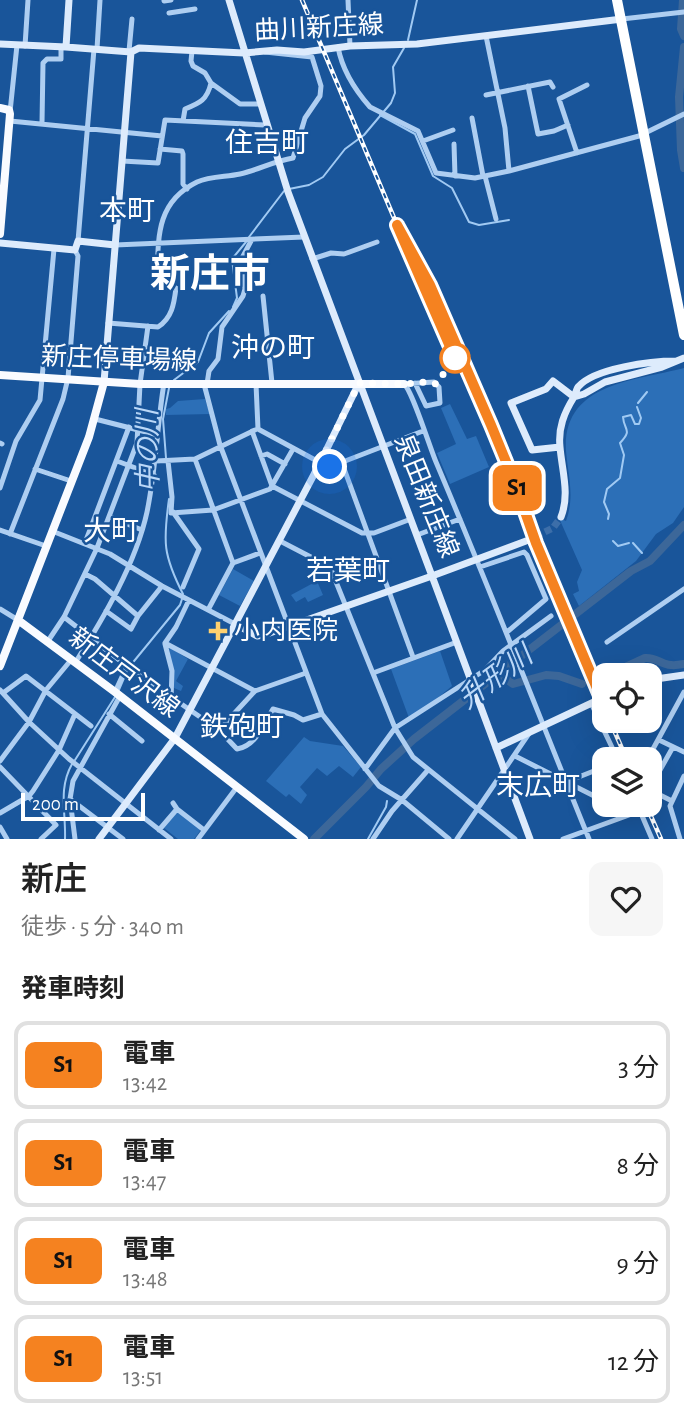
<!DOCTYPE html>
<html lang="ja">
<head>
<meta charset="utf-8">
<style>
  :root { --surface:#fff; --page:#f6f6f6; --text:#222; --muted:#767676; --line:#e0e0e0 }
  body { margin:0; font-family:"Alegreya Sans","Noto Sans JP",sans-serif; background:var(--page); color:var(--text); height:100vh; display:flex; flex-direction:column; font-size:26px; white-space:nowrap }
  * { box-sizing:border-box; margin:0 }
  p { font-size:23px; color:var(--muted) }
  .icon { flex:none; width:38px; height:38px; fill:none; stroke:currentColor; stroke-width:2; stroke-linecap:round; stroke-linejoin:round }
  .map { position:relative; height:839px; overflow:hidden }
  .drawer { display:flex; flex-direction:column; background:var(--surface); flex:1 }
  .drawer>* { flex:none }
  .badge { padding:0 14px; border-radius:10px; font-size:24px; line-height:46px }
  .buttons { position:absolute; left:592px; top:663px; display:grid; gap:14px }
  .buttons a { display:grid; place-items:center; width:70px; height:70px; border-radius:14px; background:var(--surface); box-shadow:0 7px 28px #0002; font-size:35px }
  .scale { position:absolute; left:21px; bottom:18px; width:124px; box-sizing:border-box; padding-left:7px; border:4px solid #fff; border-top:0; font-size:19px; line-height:24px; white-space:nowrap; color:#fff; -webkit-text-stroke:5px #19559a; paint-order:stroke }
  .you { position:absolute; width:35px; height:35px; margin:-18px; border:5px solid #fff; border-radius:50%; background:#1a73e8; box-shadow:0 0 0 10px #1a73e833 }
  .map>.badge { position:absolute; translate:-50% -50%; box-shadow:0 0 0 4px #fff }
  h2 { padding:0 21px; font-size:26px; line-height:63px }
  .round { display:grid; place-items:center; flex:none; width:74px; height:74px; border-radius:14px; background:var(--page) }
  .head { display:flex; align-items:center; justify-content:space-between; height:119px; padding:0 21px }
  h1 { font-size:33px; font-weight:600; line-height:52px }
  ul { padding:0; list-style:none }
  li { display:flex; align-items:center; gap:21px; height:88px; margin:0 14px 10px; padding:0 7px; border:4px solid var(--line); border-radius:14px }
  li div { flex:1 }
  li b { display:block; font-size:26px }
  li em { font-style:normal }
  li .badge { min-width:77px; font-weight:700; text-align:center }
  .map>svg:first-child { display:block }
</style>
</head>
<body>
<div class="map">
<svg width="684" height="839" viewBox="0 0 684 839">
  <rect width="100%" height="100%" fill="#19559a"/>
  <!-- green -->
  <path fill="#2c6fb7" d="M 684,368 L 684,507 L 673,523 L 656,534 L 636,561 L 579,606 L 573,594 L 579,591 L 577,582 L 582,570 L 559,518 L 566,521 C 575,497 568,475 566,451 C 562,383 634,381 684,368 Z
    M 205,399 L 210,414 L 166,415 L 166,409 L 170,408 L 178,401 Z
    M 450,404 L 467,439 L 476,436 L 489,467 L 450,484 L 437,453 L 456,444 L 441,408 Z
    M 233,569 L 254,581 L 240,606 L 219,595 Z
    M 317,581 L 323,595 L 308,602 L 305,597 L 296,602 L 291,595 Z
    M 169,647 L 188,659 L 176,681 L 183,686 L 181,691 L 174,688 Z
    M 440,651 L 452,686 L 416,716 L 409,718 L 391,669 Z
    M 304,737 L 310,741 L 343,746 L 361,767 L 353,777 L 339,766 L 327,776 L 317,768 L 300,787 L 307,795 L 301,804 L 289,794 L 286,797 L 266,781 Z
    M 178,811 L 199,828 L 200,831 L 194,839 L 178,839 L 164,828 Z"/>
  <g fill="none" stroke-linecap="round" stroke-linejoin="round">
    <!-- stream -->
    <path stroke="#a1caf3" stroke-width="2" d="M 408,40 L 417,0
      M 380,115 L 415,134 L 433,176 L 452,188 L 469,222 L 479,225 L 509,220
      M 289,189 L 309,185 L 323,177 L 345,149 L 364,135 L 391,103 L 395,93 L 393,67 L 404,48
      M 249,237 L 284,191
      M 233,307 L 237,298 L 232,259 L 246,242
      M 174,380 L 198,362 L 209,333 L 229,311
      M 638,403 L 647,392
      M 166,458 L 163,419 L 169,388
      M 169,499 C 163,542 163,555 183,594
      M 608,519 L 609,514 L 604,502 L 607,489 L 620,478 L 624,455 L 620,443 C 633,429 624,431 623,417 L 631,415 L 635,424 L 639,424 L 641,418 L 637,407
      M 613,541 L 618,546 L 629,543
      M 633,543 L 642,553
      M 130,666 L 180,605 L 182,599
      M 118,692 L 127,671
      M 75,760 L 115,697
      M 65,839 C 66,812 58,789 72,764
      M 368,839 L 386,807 L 387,801"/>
    <!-- river -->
    <path stroke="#3c6799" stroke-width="8" d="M 683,0 L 681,29 L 684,36
      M 684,47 L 679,97 L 681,150 L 684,168
      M 498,673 L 513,684 L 546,675 L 559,676 L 582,684
      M 606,676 L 645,658 C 661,657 660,669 684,664
      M 314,839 L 366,787 L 381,769 L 414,739 L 631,571 L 650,561 L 684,525"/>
    <!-- secondary-tunnel -->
    <path stroke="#3c6ea9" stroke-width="7" stroke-dasharray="7 3.5" stroke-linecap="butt" d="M 526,541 L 553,528 L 561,517"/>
    <!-- street -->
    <path stroke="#aecef1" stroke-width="5" d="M 348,0 L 350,46
      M 164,1 L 171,0
      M 169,13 L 195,9
      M 622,19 L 684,12
      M 486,36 L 505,128 L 509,171
      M 25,46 L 28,0
      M 338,47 C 342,69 355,90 370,107 L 418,131 L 436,173 L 475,178 L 509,171 L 639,136 L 684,114
      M 97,49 L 100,0
      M 129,51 L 132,19
      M 192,51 L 191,61 L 193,66 L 205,73 L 211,83 L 240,104 L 259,104
      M 528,86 L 538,134 L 554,131 L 568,125
      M 486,95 L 550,82 L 553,87
      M 10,112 L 17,45
      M 472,118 L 483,176
      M 10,121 L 162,136
      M 183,121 L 185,109 C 200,103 207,100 211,83
      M 42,123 L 43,63 L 47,59 L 61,59 L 61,47
      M 423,141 L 453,130
      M 454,144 L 455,176
      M 160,149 L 182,151 L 183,154 L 183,184 L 187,189
      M 577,153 L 559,99 L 587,85
      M 122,161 L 158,163 L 165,120 L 265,125
      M 485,176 L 496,219
      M 78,241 L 94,49
      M 115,245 L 304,237
      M 312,259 L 331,253 L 344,254 L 377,242
      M 263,296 L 272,383
      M 108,323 L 158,327 C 172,318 174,304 176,288 L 157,287 C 159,245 152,204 197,182 C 210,176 226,177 240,174 C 258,170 274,161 293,158 L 305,118 L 320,96 L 321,86 L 312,57 L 265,52
      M 204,384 L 220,445 L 322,714 L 379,786 L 402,800 L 449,839
      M 207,384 L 209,371 L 218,359 L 222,327 L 243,296 L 245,289 L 241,260 L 251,241
      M 256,384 L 258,429 L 330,468
      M 404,384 C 412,390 430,448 436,462 C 489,587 538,713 589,839
      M 404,384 L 434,382 L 439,387 L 440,403 L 426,406 L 415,383
      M 95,419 L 158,435
      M 252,431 L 272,486 L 362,533 L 374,533 L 411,519
      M 0,443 L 2,444
      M 261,456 L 267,454 L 285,464
      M 195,459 L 233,563
      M 117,461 L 154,475
      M 156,461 L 195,459 L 255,430
      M 168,461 L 172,497 L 171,513 L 213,510 L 270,489 L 293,449
      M 342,463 L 413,657
      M 35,469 L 71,481
      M 314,473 L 423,431
      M 0,488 L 16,441 L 40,400 L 54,249
      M 173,512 L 199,549 L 183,587
      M 110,517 L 142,530
      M 0,530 L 46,546
      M 52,531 L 110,554 L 162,586 L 235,624
      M 10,534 L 63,399 L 68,378 L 78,256 L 75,250
      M 417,535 L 460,519
      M 280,541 L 330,567 L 395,728 L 413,757 L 515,839
      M 85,543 L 129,427
      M 480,567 L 524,552 L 527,555 L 546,599 L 507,632
      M 85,574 L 95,579 L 138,616
      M 0,609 L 18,620
      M 208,610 L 233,563 L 260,553
      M 106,611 L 131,629 L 138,616 L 162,586
      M 64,617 L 127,666 L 115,692
      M 48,641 L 64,617 L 97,548 L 137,443 L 140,384 L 148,326
      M 607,642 L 684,589
      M 165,643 L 255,691
      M 165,643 L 176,627 L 189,600
      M 165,644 L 172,671 L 171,699
      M 75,663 C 103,619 136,563 147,512 C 156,469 157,426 164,383
      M 132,670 L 219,730 L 237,749 C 256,746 264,724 273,709 L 294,715 L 303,720 L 322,714
      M 373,673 L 457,642
      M 0,690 L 29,722 L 69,759 L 171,839
      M 3,693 L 26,676 L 91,726
      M 591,703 L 618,760
      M 109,714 L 142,741
      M 219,730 L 255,691 L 306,673
      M 659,740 L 684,752
      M 515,756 L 604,801
      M 647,760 L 684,692
      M 0,761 L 29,722 L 46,690 L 71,660
      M 0,767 L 56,825 L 41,839
      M 365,769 L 395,728 L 485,670 L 503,651 L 551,616
      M 566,782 L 604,767
      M 70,799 L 123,839
      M 672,801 L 652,791 L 651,786 L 673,747
      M 173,803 L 177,809 L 204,830
      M 0,813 L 29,796 L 33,791 L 59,750 L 75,714
      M 620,818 L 621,805
      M 0,827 L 7,839
      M 159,830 L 177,809
      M 75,839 L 70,799 L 73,781 L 120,696
      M 198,839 L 237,787
      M 373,839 L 392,811 L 428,770
      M 457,839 L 530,732
      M 563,839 L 640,811 L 652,839
      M 680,839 L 670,806 L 684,776"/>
    <!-- secondary -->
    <path stroke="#ddebfc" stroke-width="7" d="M 69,0 L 66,47 L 131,52 L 139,48 L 244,53 L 277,50 L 304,52 L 350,46 L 417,44 L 622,19
      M 229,0 L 288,192 L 432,576 L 526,541
      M 0,44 L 66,47
      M 0,243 L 75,250 L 78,241 L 115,245
      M 104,382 L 131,52
      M 574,397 L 584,394 L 605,382 L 662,367 L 684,358
      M 560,447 L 532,450 L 511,403 L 546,389 L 553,381 L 574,397
      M 561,517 C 570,494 562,471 560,447 C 558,428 564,413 574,397 C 575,395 577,388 578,387 C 594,368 652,361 676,361
      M 235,624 L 257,636 L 264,635 L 432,576 L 530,839
      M 649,680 L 684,675
      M 496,748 L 596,701
      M 99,839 L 175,738 L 320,463 L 359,383"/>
    <!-- primary -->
    <path stroke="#f9fbff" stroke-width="8" d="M 0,108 L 9,110 L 10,114 L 0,234
      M 0,375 L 140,384 L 404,384
      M 18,620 L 115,692 L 304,839
      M 0,666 L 89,437 L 104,382"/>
    <!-- highway -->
    <path stroke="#fff" stroke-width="10" d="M 617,0 L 684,335"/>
    <defs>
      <path id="rail" d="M 302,0 L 400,232
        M 397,225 L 430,285 L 510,470 L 536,543 L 604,705
        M 610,721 L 627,760
        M 646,805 L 661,839"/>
    </defs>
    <!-- rail casing -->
    <use href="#rail" stroke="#fff" stroke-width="4.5"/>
    <!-- rail -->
    <use href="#rail" stroke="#19559a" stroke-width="2" stroke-dasharray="5" stroke-linecap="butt"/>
  </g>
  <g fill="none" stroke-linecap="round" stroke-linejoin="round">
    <defs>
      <path id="line" d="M 455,358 L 397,225 L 430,285 L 491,425 L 516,486 L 536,543 L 604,705"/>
    </defs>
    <!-- line casing -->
    <use href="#line" stroke="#fff" stroke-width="16"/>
    <!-- line -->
    <use href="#line" stroke="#f58220" stroke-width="10"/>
    <!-- walk -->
    <path stroke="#fff" stroke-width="7" stroke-dasharray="0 12.6" d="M 330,467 L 320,463 L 359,383 L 404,384 L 427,382 L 436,384 L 455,358"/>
  </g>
  <!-- markers -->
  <circle fill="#fff" stroke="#f58220" stroke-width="3.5" cx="455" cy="358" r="14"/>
  <path fill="#ffd16f" stroke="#19559a" stroke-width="2.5" d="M214.5 620.5h7v7h7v7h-7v7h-7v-7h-7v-7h7z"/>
  <g text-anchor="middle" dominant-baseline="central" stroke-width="5" stroke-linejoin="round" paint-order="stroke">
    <!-- street labels -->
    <g font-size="26" fill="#fff" stroke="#19559a">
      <text transform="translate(319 28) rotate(-3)">曲川新庄線</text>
      <text transform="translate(119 359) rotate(2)">新庄停車場線</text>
      <text transform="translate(426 496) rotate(68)">泉田新庄線</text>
      <text transform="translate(124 673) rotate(37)">新庄戸沢線</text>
    </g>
    <!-- poi labels -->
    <g font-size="26" fill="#fff" stroke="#19559a" text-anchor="start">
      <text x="234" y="631">小内医院</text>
    </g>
    <!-- neighbourhood labels -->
    <g font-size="28" fill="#fff" stroke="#19559a">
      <text x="267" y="144">住吉町</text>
      <text x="127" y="212">本町</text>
      <text x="273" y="349">沖の町</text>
      <text x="111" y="532">大町</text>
      <text x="348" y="572">若葉町</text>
      <text x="242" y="728">鉄砲町</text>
      <text x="538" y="787">末広町</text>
    </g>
    <!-- water labels -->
    <g font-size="28" font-style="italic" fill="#bbd8f8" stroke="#19559a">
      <text transform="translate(149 451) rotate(-91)">中の川</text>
      <text transform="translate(496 678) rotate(-37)">升形川</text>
    </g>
    <!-- town labels -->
    <g font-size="40" font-weight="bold" fill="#fff" stroke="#19559a">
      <text x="210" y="275">新庄市</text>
    </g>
  </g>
</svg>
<div class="buttons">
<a><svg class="icon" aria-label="locate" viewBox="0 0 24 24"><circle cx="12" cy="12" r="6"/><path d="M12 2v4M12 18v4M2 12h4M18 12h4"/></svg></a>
<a><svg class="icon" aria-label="layers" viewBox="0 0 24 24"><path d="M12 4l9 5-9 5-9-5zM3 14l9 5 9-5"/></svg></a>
</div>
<div class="scale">200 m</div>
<div class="you" style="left:330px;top:467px"></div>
<b class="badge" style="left:517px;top:488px;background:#f58220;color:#111">S1</b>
</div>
<section class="drawer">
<div class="head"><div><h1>新庄</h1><p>徒歩 · 5 分 · 340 m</p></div><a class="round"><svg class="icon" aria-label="heart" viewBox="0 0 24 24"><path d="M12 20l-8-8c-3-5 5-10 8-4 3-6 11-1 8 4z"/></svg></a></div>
<h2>発車時刻</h2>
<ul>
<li><span class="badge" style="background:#f58220;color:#111">S1</span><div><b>電車</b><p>13:42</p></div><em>3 分</em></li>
<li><span class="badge" style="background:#f58220;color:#111">S1</span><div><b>電車</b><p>13:47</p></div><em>8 分</em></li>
<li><span class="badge" style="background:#f58220;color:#111">S1</span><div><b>電車</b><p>13:48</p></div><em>9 分</em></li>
<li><span class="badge" style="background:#f58220;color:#111">S1</span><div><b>電車</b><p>13:51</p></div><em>12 分</em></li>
</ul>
</section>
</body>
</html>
